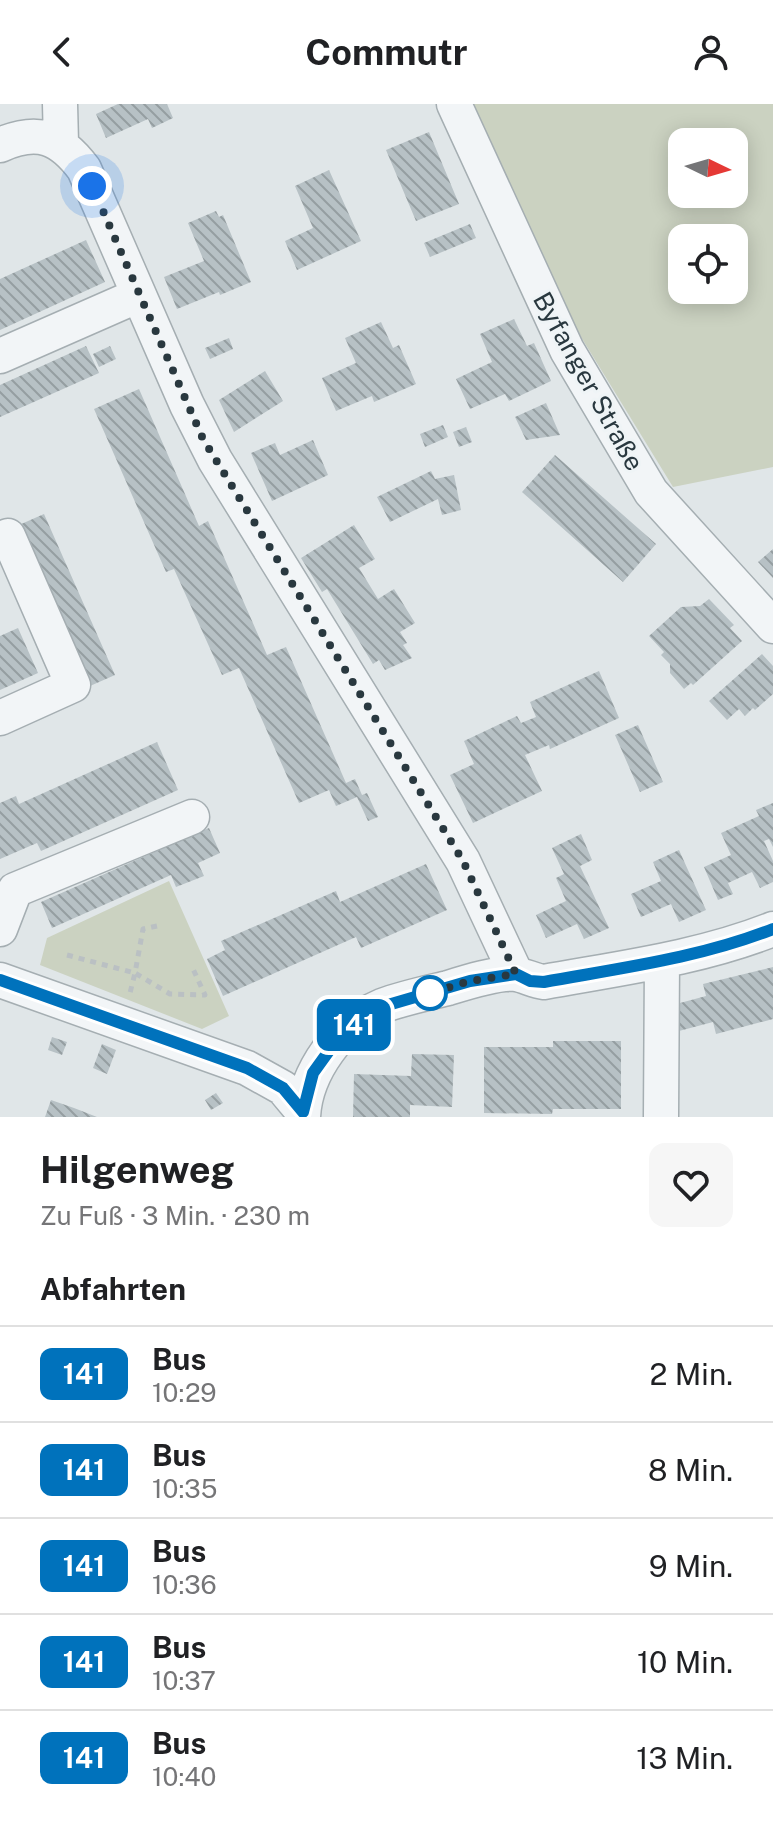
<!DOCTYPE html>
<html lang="de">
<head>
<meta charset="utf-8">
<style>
  :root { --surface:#fff; --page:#f6f6f6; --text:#202124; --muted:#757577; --line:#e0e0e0 }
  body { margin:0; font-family:"Public Sans",sans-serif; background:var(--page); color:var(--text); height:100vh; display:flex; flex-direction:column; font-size:30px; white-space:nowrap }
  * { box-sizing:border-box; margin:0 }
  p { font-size:26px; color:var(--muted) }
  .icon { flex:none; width:44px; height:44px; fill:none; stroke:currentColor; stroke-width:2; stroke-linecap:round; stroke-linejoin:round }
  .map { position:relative; height:1013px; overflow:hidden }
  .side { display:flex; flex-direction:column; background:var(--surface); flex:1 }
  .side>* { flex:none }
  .badge { padding:0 16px; border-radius:12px; font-size:28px; line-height:52px }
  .needle { width:52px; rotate:95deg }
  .tools { position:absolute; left:668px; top:24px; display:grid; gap:16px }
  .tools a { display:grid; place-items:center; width:80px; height:80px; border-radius:16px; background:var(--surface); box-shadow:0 4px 20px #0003; font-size:40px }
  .you { position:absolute; width:40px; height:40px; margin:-20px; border:6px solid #fff; border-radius:50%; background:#1a73e8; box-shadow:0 0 0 12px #1a73e833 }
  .map>.badge { position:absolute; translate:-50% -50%; box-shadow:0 0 0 4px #fff }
  h2 { padding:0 40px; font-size:30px; line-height:72px }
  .round { display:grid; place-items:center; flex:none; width:84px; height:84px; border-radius:16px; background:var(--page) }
  .summary { display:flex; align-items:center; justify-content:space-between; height:136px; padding:0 40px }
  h1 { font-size:38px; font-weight:700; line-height:60px }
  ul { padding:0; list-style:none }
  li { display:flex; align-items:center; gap:24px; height:96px; padding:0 40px; border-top:2px solid var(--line) }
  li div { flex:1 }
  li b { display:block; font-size:30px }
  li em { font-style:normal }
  li .badge { min-width:88px; font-weight:700; text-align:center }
  header { display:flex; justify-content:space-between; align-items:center; height:104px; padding:0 40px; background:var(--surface); font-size:36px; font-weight:700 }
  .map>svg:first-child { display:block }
</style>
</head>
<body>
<header><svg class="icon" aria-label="back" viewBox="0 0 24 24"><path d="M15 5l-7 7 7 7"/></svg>Commutr<svg class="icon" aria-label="person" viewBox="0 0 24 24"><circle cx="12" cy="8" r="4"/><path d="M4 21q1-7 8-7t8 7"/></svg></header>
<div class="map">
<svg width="773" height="1013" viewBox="0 0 773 1013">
  <defs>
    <pattern id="building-back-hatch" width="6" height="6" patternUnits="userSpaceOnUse" patternTransform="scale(2)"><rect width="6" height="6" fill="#b7c1c5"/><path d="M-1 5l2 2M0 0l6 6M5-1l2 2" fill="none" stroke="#959ea1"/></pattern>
  </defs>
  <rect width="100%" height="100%" fill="#e0e6e8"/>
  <!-- green -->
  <path fill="#cbd2c1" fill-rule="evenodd" d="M 470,0 L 773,0 L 773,363 L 673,383 L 581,233 L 512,94 ZM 682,38 L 734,38 L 734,90 L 682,90 ZM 682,134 L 734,134 L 734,186 L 682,186 Z
    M 169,777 L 229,912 L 202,925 L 40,861 L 47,834 Z"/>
  <!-- building -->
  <path fill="url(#building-back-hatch)" d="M 118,0 L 167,0 L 173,14 L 152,24 L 148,15 L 106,34 L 96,10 Z
    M 429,28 L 459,100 L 416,117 L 386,46 Z
    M 329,66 L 361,137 L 297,166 L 285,137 L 313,124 L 295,82 Z
    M 216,107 L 219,113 L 223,111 L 251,178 L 220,191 L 219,188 L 177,205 L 164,173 L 204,157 L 188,119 Z
    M 470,120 L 476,134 L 430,153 L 424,139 Z
    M 86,136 L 105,178 L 0,226 L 0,175 Z
    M 514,215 L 527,242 L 534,239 L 551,277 L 509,297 L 505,290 L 470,305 L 456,275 L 492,258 L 480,230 Z
    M 381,218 L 393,244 L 399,241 L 416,280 L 374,298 L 372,292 L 336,307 L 322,274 L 356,259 L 345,234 Z
    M 229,234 L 233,245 L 210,255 L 205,244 Z
    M 86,242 L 99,269 L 0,313 L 0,281 Z
    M 110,242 L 116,255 L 99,263 L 93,250 Z
    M 265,267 L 283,297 L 234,328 L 219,296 Z
    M 139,285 L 199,422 L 208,417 L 267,551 L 286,543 L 346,679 L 355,675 L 362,691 L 367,689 L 378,713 L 368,717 L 357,693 L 336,702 L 329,686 L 299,699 L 239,564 L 222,571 L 174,465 L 166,468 L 94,305 Z
    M 546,299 L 560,331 L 526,336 L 515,313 Z
    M 443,321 L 448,333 L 425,343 L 420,330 Z
    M 466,323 L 472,338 L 459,343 L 453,328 Z
    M 313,336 L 328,371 L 272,397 L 251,349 L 275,339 L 280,351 Z
    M 555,351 L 656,440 L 623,478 L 522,388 Z
    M 431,367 L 435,375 L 454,371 L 461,406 L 442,411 L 438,395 L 390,418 L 377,393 Z
    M 44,410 L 115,571 L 90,582 L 19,421 Z
    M 354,421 L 375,455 L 359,464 L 378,495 L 394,485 L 415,519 L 400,528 L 407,539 L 403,541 L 412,554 L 385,566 L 379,556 L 373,560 L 327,485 L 322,488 L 301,454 Z
    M 773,445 L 773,474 L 758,458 Z
    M 709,495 L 734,521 L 730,524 L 742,537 L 693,581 L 691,579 L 684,585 L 670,569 L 670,560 L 661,551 L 664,548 L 649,532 L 681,503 L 700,502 Z
    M 18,524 L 38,569 L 0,586 L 0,532 Z
    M 762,550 L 773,562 L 773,590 L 755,606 L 753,604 L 745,612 L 739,605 L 727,616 L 709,597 Z
    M 599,567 L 619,614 L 550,645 L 549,641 L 525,651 L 542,687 L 473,719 L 450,671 L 474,660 L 464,637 L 517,612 L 521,619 L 536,613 L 530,598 Z
    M 638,621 L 663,678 L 640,688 L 615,631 Z
    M 157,638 L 178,686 L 41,747 L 37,739 L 0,755 L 0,699 L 16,692 L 19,700 Z
    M 773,699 L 773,743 L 769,735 L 764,737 L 773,757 L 773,778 L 760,784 L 752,768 L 728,779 L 733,790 L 718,796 L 704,763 L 731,751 L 721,729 L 759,712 L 756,706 Z
    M 209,724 L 220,749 L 198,759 L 204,772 L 176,783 L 171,771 L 52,824 L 41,798 Z
    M 581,730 L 592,756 L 580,762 L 609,824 L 584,835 L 577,820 L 546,834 L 536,811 L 566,797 L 556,774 L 564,770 L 552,744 Z
    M 679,746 L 706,806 L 679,818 L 671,800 L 641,813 L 631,790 L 661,777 L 653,758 Z
    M 426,760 L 447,806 L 361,844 L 356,833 L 223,892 L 207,855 L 225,846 L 221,837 L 336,787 L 340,798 Z
    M 773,863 L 773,915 L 716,930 L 713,918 L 679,927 L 680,899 L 706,892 L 703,880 Z
    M 52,933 L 67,938 L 62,951 L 48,946 Z
    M 553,937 L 621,937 L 621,1005 L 553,1005 L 552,1010 L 484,1009 L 484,943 L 553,943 Z
    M 102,940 L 116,946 L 107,970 L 93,964 Z
    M 412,950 L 454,951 L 452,1003 L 410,1001 L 410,1013 L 353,1013 L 354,970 L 411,972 Z
    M 216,989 L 223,999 L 211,1006 L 205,996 Z
    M 51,996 L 74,1004 L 97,1013 L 45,1013 Z"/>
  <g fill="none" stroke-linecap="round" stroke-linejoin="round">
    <defs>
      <path id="street" d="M 60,0 L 61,39
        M 454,0 L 567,246 L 651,388 L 773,522
        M 0,41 C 38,24 60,33 84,65 L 187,301 L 215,356 L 463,757 L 516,870
        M 0,252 L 139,191
        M 0,614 L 73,581 L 8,432
        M 0,825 L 15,786 L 192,713
        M 0,876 L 247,964 L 283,984 L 303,1008
        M 303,1013 C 305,968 341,919 382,902 C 403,894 427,889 448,884 C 464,879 499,868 515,870 C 524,871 534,877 544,878 C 621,864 700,854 773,825
        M 661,1013 L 662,857"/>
    </defs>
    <!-- street casing -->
    <use href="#street" stroke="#a5aeb2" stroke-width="37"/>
    <!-- path -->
    <path stroke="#bac0c3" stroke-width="5" stroke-dasharray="6 6" stroke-linecap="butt" d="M 157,822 L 143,825 L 135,869 L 170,890 L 205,891 L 193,865
      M 67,851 L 135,869 L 129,893"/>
    <!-- street -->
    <use href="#street" stroke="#f2f5f7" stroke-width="34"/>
  </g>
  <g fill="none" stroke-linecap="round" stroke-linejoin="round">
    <defs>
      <path id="line" d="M 0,876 L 247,964 L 283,984 L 303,1008 L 313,969 L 331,944 L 359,916 L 381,903 L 470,877 L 516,870 L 530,877 L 544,878 C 621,864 700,854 773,825"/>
    </defs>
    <!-- line casing -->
    <use href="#line" stroke="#fff" stroke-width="18"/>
    <!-- line -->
    <use href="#line" stroke="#0072bc" stroke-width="12"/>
    <!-- walk -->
    <path stroke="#29383f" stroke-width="8" stroke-dasharray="0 14.4" d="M 92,82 L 203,335 L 463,757 L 516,870 L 470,877 L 430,889"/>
  </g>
  <!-- markers -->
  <circle fill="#fff" stroke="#0072bc" stroke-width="4" cx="430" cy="889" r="16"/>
  <g text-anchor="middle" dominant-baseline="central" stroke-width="6" stroke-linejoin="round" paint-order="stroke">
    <!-- street labels -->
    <g font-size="26" fill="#29383f" stroke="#eff4f6">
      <text transform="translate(589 277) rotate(61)">Byfanger Straße</text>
    </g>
  </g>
</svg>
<div class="tools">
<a><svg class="needle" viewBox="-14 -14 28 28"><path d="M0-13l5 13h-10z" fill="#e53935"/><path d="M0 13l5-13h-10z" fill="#757577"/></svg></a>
<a><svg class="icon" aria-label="locate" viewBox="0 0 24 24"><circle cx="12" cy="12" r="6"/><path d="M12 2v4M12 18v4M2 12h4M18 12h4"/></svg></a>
</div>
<div class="you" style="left:92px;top:82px"></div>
<b class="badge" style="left:354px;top:921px;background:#0072bc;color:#fff">141</b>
</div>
<section class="side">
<div class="summary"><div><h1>Hilgenweg</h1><p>Zu Fuß · 3 Min. · 230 m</p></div><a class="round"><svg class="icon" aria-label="heart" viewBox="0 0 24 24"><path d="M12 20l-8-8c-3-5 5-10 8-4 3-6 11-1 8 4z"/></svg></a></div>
<h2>Abfahrten</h2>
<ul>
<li><span class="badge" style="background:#0072bc;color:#fff">141</span><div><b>Bus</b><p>10:29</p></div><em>2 Min.</em></li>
<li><span class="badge" style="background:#0072bc;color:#fff">141</span><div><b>Bus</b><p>10:35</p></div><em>8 Min.</em></li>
<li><span class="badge" style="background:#0072bc;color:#fff">141</span><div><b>Bus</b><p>10:36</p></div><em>9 Min.</em></li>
<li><span class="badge" style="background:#0072bc;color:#fff">141</span><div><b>Bus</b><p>10:37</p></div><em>10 Min.</em></li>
<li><span class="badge" style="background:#0072bc;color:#fff">141</span><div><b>Bus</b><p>10:40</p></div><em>13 Min.</em></li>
</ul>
</section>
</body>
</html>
